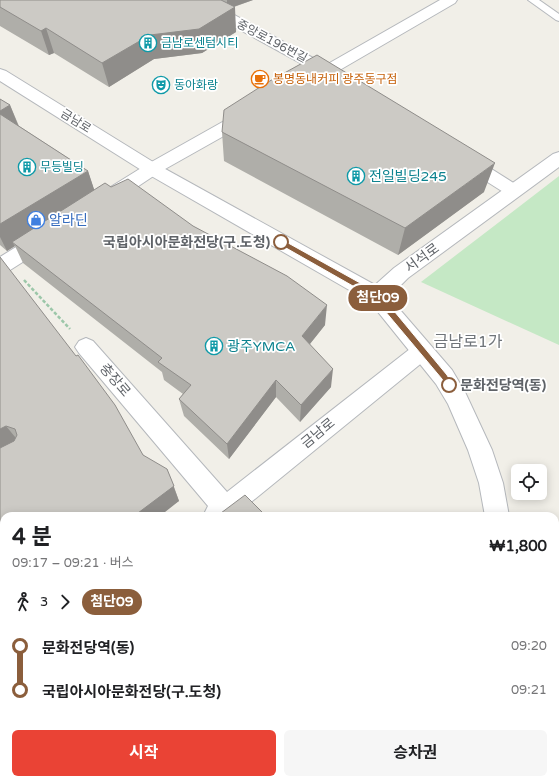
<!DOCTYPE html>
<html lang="ko">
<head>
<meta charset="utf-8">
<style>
  :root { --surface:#fff; --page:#f6f6f6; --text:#202124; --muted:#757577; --accent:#ea4335 }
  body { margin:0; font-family:"Varela Round","Noto Sans KR",sans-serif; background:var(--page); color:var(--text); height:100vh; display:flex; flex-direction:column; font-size:15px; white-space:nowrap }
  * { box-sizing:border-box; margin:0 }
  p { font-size:13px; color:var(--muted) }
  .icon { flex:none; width:22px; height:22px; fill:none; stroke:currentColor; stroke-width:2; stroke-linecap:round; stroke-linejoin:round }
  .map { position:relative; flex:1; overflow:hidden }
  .sheet { position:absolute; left:0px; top:512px; width:559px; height:272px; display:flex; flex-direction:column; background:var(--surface); border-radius:12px 12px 0 0; box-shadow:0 2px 10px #0003 }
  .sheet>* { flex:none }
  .badge { padding:0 8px; border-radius:13px; font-size:14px; line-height:26px }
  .fabs { position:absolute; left:511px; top:464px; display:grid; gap:8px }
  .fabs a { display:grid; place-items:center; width:36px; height:36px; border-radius:6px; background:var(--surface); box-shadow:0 2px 10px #0003; font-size:20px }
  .map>.badge { position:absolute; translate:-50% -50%; box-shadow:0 0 0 2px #fff }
  .legs { display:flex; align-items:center; gap:6px; height:44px; padding:0 12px; font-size:13px }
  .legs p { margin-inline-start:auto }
  .overview { display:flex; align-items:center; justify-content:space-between; height:68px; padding:0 12px }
  h1 { font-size:22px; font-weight:700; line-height:30px }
  .button { display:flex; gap:8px; margin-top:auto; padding:8px 12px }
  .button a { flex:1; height:46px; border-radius:6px; background:var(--accent); color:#fff; font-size:16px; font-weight:700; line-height:46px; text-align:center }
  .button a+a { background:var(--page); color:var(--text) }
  ul { padding:0 12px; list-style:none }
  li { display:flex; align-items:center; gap:14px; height:44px; font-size:15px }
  li i { display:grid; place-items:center; width:6px; height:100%; margin:0 5px; background:currentColor }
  li i::after { content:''; width:10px; height:10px; margin:-5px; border:3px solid; border-radius:50%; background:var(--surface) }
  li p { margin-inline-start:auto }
  li:first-child i { background:linear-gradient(#0000 50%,currentColor 0) }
  li:last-child i { background:linear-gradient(currentColor 50%,#0000 0) }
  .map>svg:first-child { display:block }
</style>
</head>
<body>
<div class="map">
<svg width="559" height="784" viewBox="0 0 559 784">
  <rect width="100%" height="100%" fill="#f1efe8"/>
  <!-- green -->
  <path fill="#c5e8c5" d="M 559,176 L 559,345 L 421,282 Z
    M 555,738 L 559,742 L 559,784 L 524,784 L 525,780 L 555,780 Z"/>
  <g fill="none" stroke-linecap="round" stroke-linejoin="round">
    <defs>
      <path id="service" d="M 528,0 L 539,0 L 559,14 L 559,21 L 556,20 Z"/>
      <path id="pedestrian" d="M 0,643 L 4,645 L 4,676 L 0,674 Z
        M 83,780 L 114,780 L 116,784 L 85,784 Z"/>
      <path id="minor" d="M 189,0 L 207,0 L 326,65 L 440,0 L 457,0 L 455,3 L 338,71 L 342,75 L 340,78 L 334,80 L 327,77 L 315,84 L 309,86 L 303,84 L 301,81 L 303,78 L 315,71 L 191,3 Z
        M 248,110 L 254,111 L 256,115 L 254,119 L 158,173 L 113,203 L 107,204 L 101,203 L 98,198 L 101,193 L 146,165 L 242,111 Z
        M 465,154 L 471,156 L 520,187 L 523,191 L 520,195 L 514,197 L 508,195 L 459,164 L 456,160 L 459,156 Z
        M 44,232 L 51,234 L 53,239 L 51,244 L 7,272 L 0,274 L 0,257 L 37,234 Z
        M 86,338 L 93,341 L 227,492 L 415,345 L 422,342 L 429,345 L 433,351 L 429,357 L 234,516 L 203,516 L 208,506 L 79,353 L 75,347 L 79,341 Z
        M 4,674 L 4,702 L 0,704 L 0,676 Z"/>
      <path id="tertiary" d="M 0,69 L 6,71 L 158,165 L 375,285 L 394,268 L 553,154 L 559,152 L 559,167 L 408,278 L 389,297 L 452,370 L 465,392 L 492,450 L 503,483 L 509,516 L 485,516 L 479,483 L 468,450 L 448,404 L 436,384 L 370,302 L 146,173 L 0,81 Z
        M 444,780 L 474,780 L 473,784 L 443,784 Z"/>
    </defs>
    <!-- service casing -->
    <use href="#service" stroke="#b5b8bc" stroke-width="2"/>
    <!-- pedestrian casing -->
    <use href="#pedestrian" stroke="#b5b8bc" stroke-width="2"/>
    <!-- minor casing -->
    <use href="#minor" stroke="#b5b8bc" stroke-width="2"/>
    <!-- tertiary casing -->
    <use href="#tertiary" stroke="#b5b8bc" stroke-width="2"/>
    <!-- path -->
    <path stroke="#9cc7a9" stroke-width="2.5" stroke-dasharray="3.5 2" stroke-linecap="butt" d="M 24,280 L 70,329"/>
    <!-- service -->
    <use href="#service" fill="#fff" fill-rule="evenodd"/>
    <!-- pedestrian -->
    <use href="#pedestrian" fill="#fff" fill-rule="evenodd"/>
    <!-- minor -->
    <use href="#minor" fill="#fff" fill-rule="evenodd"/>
    <!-- tertiary -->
    <use href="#tertiary" fill="#fff" fill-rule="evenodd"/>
  </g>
  <!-- wall -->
  <path fill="#afaea9" d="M 0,0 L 253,0 L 234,7 L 236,32 L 202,53 L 154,59 L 109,87 L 54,53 L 49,55 L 0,26 Z
    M 0,99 L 10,105 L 19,126 L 88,171 L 94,190 L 325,325 L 310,344 L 331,387 L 300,422 L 276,397 L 229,459 L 184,416 L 179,399 L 183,394 L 164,380 L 162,372 L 23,263 L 15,246 L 7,251 L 0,245 Z
    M 222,132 L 484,192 L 398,255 L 224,161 Z
    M 0,257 L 143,455 L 173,484 L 179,501 L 0,607 Z"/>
  <!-- shaded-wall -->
  <path fill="#8f8d8a" d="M 227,0 L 253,0 L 227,9 Z
    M 235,7 L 236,32 L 202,53 L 154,59 L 109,87 L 102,63 L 150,35 Z
    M 46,28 L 54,53 L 49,55 L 41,31 Z
    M 10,105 L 20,130 L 0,119 L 0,111 Z
    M 495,163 L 484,192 L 398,255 L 405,228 Z
    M 88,171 L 96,195 L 12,242 L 15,246 L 7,251 L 0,237 L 0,224 Z
    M 327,305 L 325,325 L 301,355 L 302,336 Z
    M 333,369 L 331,387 L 300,422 L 301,405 Z
    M 276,380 L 276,397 L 229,459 L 227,444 Z
    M 6,426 L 20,443 L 0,454 L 0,429 Z
    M 167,469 L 179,501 L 160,516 L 134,516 Z
    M 0,721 L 4,722 L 4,725 L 0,724 Z
    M 54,780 L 69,780 L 72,784 L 57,784 Z"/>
  <!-- building -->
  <path fill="#cccac5" stroke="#8f8d8a" d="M 0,0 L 221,0 L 235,7 L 199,29 L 150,35 L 102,63 L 46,28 L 41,31 L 0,7 Z
    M 317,55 L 495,163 L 405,228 L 222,132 L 224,110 L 268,82 Z
    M 0,99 L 10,105 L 0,111 Z
    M 0,114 L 88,171 L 0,224 Z
    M 128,179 L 193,226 L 287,276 L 327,305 L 302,336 L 333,369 L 301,405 L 276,380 L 227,444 L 179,399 L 191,385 L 158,362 L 162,358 L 12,242 L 105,183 L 111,187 Z
    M 0,257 L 76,356 L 78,355 L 115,405 L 143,455 L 167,469 L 174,486 L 134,516 L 4,516 L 4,612 L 0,607 L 0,448 L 14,441 L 17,435 L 15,429 L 6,426 L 0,429 Z
    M 245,495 L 266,516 L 217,516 Z
    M 0,724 L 4,725 L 4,780 L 54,780 L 57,784 L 0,784 Z
    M 122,780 L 361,780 L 358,784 L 125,784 Z"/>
  <!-- line-1 -->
  <path fill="#8b5e3c" stroke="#fff" d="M 281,239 L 380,294 L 447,375 L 453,385 L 452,387 L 446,387 L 442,379 L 374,298 L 279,244 L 279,240 Z"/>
  <!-- icons -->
  <defs>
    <symbol id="building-ring" viewBox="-11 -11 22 22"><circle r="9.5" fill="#fff" stroke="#0f9aa8" stroke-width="1.5"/><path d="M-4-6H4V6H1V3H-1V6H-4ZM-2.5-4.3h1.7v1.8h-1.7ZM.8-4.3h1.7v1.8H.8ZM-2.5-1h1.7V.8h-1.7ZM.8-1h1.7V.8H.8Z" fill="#0f9aa8"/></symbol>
    <symbol id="cafe-ring" viewBox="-11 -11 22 22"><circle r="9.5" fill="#fff" stroke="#e8710a" stroke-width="1.5"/><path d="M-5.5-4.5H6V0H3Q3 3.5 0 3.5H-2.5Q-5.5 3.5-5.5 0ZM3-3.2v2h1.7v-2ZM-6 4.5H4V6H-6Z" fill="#e8710a"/></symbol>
    <symbol id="theatre-ring" viewBox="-11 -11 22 22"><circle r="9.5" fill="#fff" stroke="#0f9aa8" stroke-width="1.5"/><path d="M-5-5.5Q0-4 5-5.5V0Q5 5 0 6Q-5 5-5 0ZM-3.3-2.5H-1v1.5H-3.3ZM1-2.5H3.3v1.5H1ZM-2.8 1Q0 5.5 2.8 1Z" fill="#0f9aa8"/></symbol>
    <symbol id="shop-ring" viewBox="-11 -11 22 22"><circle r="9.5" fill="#fff" stroke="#3f7fe0" stroke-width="1.5"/><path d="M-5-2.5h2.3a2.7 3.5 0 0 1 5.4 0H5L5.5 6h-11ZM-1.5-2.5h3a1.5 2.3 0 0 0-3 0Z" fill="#3f7fe0"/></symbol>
  </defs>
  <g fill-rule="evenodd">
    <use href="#building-ring" x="138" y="33" width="20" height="20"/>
    <use href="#cafe-ring" x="250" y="69" width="20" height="20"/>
    <use href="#theatre-ring" x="151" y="75" width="20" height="20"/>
    <use href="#building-ring" x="17" y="157" width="20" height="20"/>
    <use href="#building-ring" x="346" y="166" width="20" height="20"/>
    <use href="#shop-ring" x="26" y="210" width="20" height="20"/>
    <use href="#building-ring" x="204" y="336" width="20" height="20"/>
  </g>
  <!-- markers -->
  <g fill="#fff" stroke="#8b5e3c" stroke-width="2">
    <circle cx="281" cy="242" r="7"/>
    <circle cx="449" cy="385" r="7"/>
  </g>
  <g text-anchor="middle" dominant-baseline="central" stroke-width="3.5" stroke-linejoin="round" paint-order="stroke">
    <!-- far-street labels -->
    <g font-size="12" fill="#5f6368" stroke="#fff">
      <text transform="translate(272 41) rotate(28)">중앙로196번길</text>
      <text transform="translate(76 121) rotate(32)">금남로</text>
    </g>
    <!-- far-culture labels -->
    <g font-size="12" fill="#0d838f" stroke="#fff" text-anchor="start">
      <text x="161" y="43">금남로센텀시티</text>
      <text x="174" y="85">동아화랑</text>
      <text x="40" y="167">무등빌딩</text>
    </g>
    <!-- far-food labels -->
    <g font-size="12" fill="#c56008" stroke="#fff" text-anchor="start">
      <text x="273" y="79">봉명동내커피 광주동구점</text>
    </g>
    <!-- culture labels -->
    <g font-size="14" fill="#0d838f" stroke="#fff" text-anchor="start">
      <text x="369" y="176">전일빌딩245</text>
      <text x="227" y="346">광주YMCA</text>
    </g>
    <!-- shop labels -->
    <g font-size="14" fill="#366cbe" stroke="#fff" text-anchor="start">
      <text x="49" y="220">알라딘</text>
    </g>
    <!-- stop labels -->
    <g font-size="14" font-weight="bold" fill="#5f6368" stroke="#fff" text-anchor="end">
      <text x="270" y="242">국립아시아문화전당(구.도청)</text>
      <text x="460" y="385" text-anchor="start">문화전당역(동)</text>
    </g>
    <!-- street labels -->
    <g font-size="14" fill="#5f6368" stroke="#fff">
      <text transform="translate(422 258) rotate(-36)">서석로</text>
      <text transform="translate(115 380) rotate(49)">충장로</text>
      <text transform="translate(318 433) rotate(-39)">금남로</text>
    </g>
    <!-- quarter labels -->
    <g font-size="16" fill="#70757a" stroke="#fff">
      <text x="468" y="342">금남로1가</text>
    </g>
  </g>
</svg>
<div class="fabs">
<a><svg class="icon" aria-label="locate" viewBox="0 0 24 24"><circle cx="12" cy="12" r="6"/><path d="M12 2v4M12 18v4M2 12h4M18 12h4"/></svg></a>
</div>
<b class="badge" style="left:378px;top:298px;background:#8b5e3c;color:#fff">첨단09</b>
<section class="sheet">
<div class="overview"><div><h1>4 분</h1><p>09:17 – 09:21 · 버스</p></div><b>₩1,800</b></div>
<div class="legs"><svg class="icon" aria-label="walk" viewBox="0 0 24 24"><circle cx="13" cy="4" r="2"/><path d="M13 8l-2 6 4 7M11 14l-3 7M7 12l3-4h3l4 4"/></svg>3<svg class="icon" aria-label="forward" viewBox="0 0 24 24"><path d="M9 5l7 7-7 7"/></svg><b class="badge" style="background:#8b5e3c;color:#fff">첨단09</b></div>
<ul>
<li><i style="color:#8b5e3c"></i><b>문화전당역(동)</b><p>09:20</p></li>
<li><i style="color:#8b5e3c"></i><b>국립아시아문화전당(구.도청)</b><p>09:21</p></li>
</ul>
<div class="button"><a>시작</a><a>승차권</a></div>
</section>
</div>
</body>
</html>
